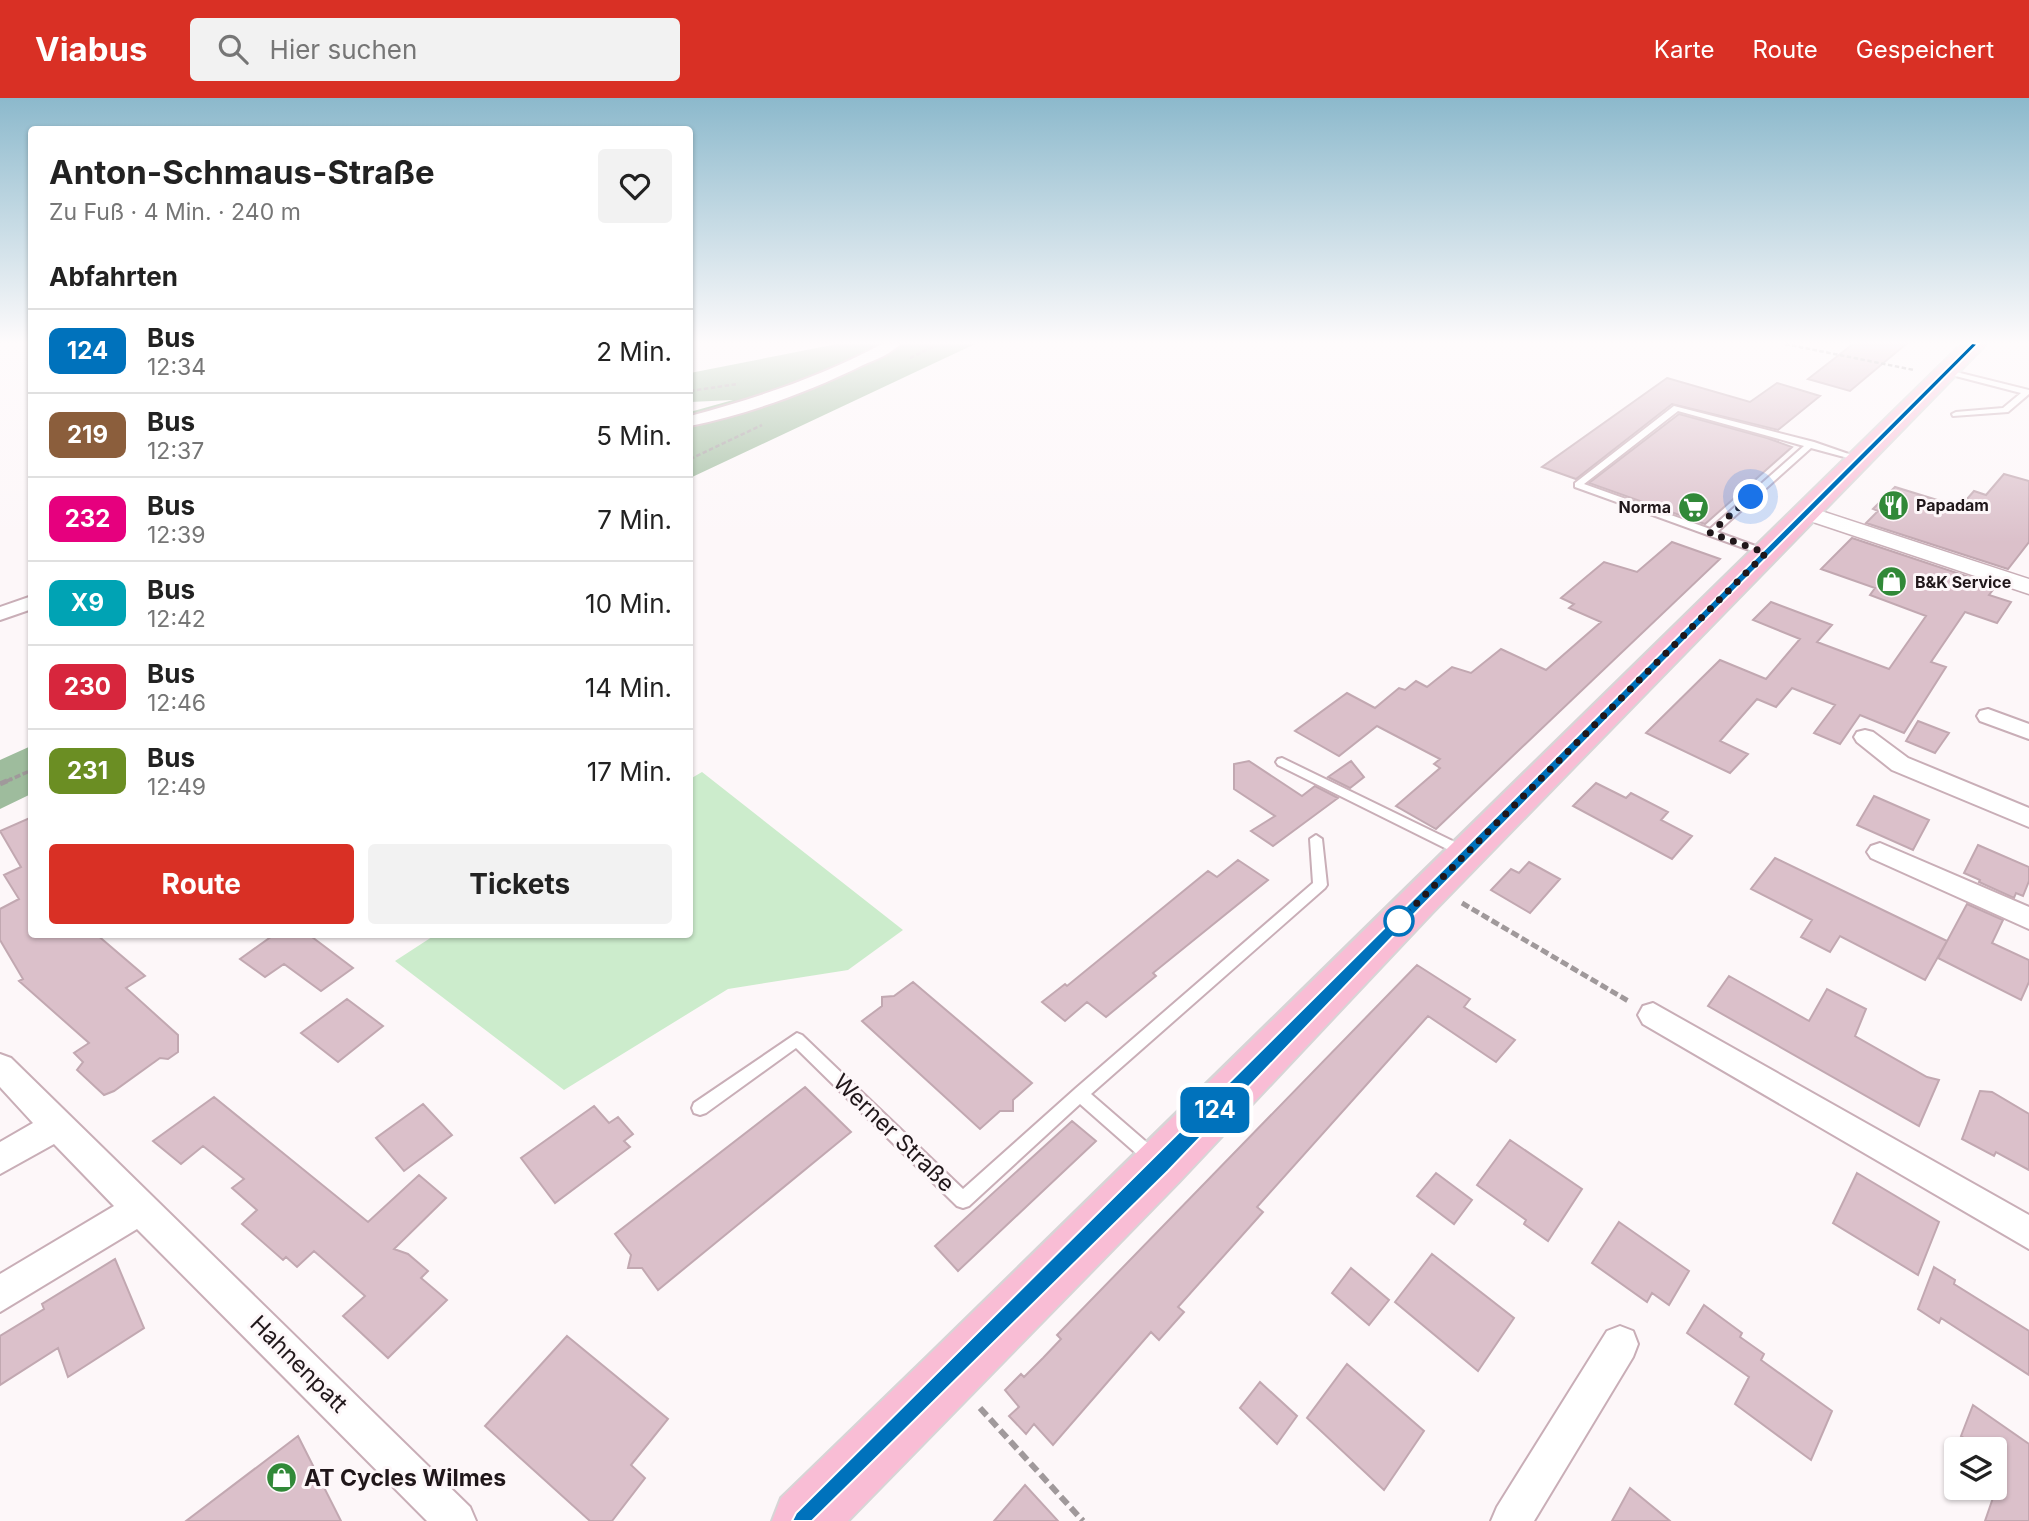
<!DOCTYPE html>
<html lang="de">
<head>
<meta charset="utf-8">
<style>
  :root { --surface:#fff; --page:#f2f2f2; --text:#222; --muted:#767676; --line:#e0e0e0; --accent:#d93025 }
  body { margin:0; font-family:Inter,sans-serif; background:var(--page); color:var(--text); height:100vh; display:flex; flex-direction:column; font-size:26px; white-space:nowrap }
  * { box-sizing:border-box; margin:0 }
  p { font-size:23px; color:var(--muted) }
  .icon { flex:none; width:38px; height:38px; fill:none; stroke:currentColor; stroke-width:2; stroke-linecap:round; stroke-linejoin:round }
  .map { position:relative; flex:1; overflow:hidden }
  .sheet { position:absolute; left:28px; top:28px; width:665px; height:812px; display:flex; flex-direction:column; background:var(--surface); border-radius:7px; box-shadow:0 2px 5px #0004 }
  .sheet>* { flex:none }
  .badge { padding:0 14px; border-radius:10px; font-size:24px; line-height:46px }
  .tools { position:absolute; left:1944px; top:1339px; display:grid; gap:14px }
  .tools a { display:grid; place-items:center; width:63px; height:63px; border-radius:7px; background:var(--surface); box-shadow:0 2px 5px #0004; font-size:35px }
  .you { position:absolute; width:35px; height:35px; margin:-18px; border:5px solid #fff; border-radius:50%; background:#1a73e8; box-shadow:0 0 0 10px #1a73e833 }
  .map>.badge { position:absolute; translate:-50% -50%; box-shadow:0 0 0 4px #fff }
  h2 { padding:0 21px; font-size:26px; line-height:63px }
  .round { display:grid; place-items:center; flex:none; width:74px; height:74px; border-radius:7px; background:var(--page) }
  .overview { display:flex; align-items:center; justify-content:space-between; height:119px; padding:0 21px }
  h1 { font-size:33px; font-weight:700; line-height:52px }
  .primary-button { display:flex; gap:14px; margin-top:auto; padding:14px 21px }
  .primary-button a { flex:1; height:80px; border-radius:7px; background:var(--accent); color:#fff; font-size:28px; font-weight:700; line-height:80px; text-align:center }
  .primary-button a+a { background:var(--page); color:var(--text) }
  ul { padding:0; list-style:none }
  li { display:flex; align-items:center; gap:21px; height:84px; padding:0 21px; border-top:2px solid var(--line) }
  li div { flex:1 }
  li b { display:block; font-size:26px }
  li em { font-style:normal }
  li .badge { min-width:77px; font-weight:700; text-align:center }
  header { display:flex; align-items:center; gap:42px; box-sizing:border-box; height:98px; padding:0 35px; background:var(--accent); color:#fff }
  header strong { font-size:33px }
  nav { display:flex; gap:38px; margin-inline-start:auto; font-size:24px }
  .search { width:490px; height:63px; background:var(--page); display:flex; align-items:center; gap:18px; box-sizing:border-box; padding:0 24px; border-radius:7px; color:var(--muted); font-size:26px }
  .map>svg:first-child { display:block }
</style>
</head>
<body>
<header>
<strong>Viabus</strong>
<div class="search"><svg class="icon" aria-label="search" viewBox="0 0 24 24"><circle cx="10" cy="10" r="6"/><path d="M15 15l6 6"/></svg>Hier suchen</div>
<nav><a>Karte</a><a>Route</a><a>Gespeichert</a></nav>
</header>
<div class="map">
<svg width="2029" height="1423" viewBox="0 0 2029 1423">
  <rect width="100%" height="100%" fill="#fdf7f9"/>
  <!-- green -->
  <path fill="#cceccc" d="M 702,674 L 903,832 L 848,872 L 728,891 L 564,992 L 395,863 L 435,837 L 690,836 L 690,681 Z"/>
  <!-- forest -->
  <path fill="#9ebc9d" d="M 837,246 L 975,246 L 690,380 L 690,314 L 733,302 L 690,304 L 690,275 Z
    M 31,648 L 31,696 L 0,711 L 0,662 Z"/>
  <!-- building -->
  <path fill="#dbc0ca" stroke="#c2a8b1" stroke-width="2" d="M 1853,246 L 1906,246 L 1850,293 L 1808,281 Z
    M 1667,280 L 1750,304 L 1777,285 L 1820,298 L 1778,332 L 1672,306 L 1576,381 L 1542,369 Z
    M 1679,316 L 1767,340 L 1792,349 L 1705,426 L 1589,385 Z
    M 2004,376 L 2029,383 L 2029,444 L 2008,471 L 1866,425 L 1878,413 L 1873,411 L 1895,389 L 1960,409 L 1974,393 L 1986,397 Z
    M 1852,440 L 1996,488 L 1989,497 L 2011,504 L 1997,525 L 1965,514 L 1931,564 L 1946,569 L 1904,635 L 1860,617 L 1840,646 L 1814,635 L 1835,607 L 1792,590 L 1776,609 L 1757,601 L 1720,643 L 1748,656 L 1730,675 L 1646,635 L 1720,562 L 1766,581 L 1800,541 L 1753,522 L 1771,504 L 1832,527 L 1817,544 L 1889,571 L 1926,518 L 1870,497 L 1875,490 L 1821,471 Z
    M 1672,444 L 1720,461 L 1436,731 L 1396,708 L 1440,670 L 1434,666 L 1440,661 L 1377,628 L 1339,658 L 1295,633 L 1347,595 L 1375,610 L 1399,590 L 1405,592 L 1416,583 L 1427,589 L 1452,569 L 1471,575 L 1501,551 L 1546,572 L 1601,524 L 1569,510 L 1574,506 L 1561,500 L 1604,464 L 1637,474 Z
    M 1918,623 L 1949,635 L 1935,655 L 1906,643 Z
    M 1249,663 L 1302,698 L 1315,688 L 1338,700 L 1273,748 L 1251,733 L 1275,718 L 1234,691 L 1234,666 Z
    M 1351,663 L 1364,679 L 1350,690 L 1328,679 Z
    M 1596,685 L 1626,700 L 1631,695 L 1668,714 L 1661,722 L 1692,738 L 1672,761 L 1573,708 Z
    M 1874,698 L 1929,722 L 1913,752 L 1857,727 Z
    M 32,719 L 32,836 L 96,836 L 145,878 L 126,890 L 178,937 L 178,954 L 168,961 L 160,960 L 114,993 L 104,997 L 77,972 L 83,964 L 74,955 L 89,945 L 19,883 L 23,881 L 0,842 L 0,811 L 19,801 L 4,777 L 21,769 L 0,733 Z
    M 1978,747 L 2029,769 L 2029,783 L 2023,798 L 2016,795 L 2014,800 L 1979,784 L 1980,782 L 1964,775 Z
    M 1775,760 L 1947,843 L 1925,882 L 1840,838 L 1830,854 L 1801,839 L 1812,822 L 1751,791 Z
    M 1238,762 L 1268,782 L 1153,875 L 1156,878 L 1106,919 L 1087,904 L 1065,923 L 1042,904 L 1065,886 L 1067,888 L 1208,773 L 1217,779 Z
    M 1529,764 L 1560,781 L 1530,815 L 1491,792 L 1511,771 L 1519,775 Z
    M 1967,806 L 2003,822 L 1992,845 L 2029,862 L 2029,884 L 2021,902 L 1938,860 Z
    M 275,836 L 308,836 L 353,870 L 321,893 L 284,866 L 265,879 L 240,861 Z
    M 1417,867 L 1470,901 L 1464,909 L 1515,942 L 1496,964 L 1428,918 L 1257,1109 L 1263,1114 L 1178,1209 L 1184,1214 L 1159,1242 L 1151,1234 L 1053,1347 L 1034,1326 L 1026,1336 L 1009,1318 L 1019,1309 L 1005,1292 L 1021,1276 L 1024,1279 L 1043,1260 L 1061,1241 L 1057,1237 Z
    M 1729,878 L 1809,923 L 1827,891 L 1866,911 L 1855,938 L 1927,979 L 1939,982 L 1919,1028 L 1708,908 Z
    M 913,884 L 1032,985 L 1013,1002 L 1013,1013 L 1000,1013 L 980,1031 L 862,923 L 882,908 L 882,899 L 894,898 Z
    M 347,901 L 383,928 L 338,964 L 301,935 Z
    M 805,989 L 851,1034 L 658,1192 L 642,1170 L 628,1170 L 631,1157 L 615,1136 Z
    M 1980,993 L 1992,994 L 2029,1016 L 2029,1072 L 1996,1054 L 1994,1058 L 1962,1041 Z
    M 214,999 L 368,1124 L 419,1077 L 446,1100 L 394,1151 L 408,1156 L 428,1173 L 421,1180 L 447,1202 L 388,1260 L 343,1218 L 365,1198 L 314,1153 L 297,1169 L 286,1159 L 283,1162 L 242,1126 L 257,1112 L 232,1090 L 244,1081 L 203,1048 L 181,1066 L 153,1043 Z
    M 423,1006 L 452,1037 L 404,1073 L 376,1040 Z
    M 594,1008 L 609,1025 L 618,1019 L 633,1036 L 624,1043 L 630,1049 L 555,1105 L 521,1060 Z
    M 1072,1023 L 1096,1043 L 958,1173 L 935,1148 Z
    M 1510,1042 L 1582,1091 L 1548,1143 L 1524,1126 L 1526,1122 L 1477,1087 Z
    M 1436,1075 L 1472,1102 L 1454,1126 L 1417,1098 Z
    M 1857,1075 L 1939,1124 L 1918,1177 L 1833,1125 Z
    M 1619,1124 L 1689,1173 L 1669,1207 L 1652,1195 L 1647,1204 L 1592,1165 Z
    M 1432,1156 L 1514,1220 L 1478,1273 L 1395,1204 Z
    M 115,1161 L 144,1230 L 68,1279 L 58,1250 L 0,1287 L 0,1238 L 44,1211 L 42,1206 Z
    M 1934,1169 L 1955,1182 L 1954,1186 L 2029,1233 L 2029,1277 L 1941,1220 L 1939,1225 L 1918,1211 Z
    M 1351,1170 L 1389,1202 L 1369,1227 L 1332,1195 Z
    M 1704,1207 L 1742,1235 L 1740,1239 L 1764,1256 L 1761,1262 L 1832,1313 L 1811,1362 L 1735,1306 L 1749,1279 L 1687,1235 Z
    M 567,1238 L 668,1321 L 631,1367 L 645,1380 L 612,1423 L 590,1423 L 485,1328 Z
    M 1347,1266 L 1424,1333 L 1384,1392 L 1307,1320 Z
    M 1260,1284 L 1297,1318 L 1277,1346 L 1240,1310 Z
    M 1973,1307 L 2029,1346 L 2029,1423 L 1985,1423 L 2004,1368 L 1995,1362 L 1995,1351 L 1980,1351 L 1961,1338 Z
    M 298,1338 L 341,1423 L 186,1423 Z
    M 1025,1387 L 1058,1423 L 994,1423 Z
    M 1630,1390 L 1670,1423 L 1612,1423 Z"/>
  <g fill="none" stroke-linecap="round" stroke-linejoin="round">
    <defs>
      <path id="service" d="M 1944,271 L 2029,292 L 2029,296 L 2008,314 L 1953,318 L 1952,316 L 1956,314 L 2003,310 L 2021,295 L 1944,275 Z
        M 1674,308 L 1814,344 L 1863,361 L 1859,363 L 1811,350 L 1717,434 L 1769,453 L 1771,455 L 1766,458 L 1575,389 L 1575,385 ZM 1678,313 L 1804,348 L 1710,431 L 1584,386 Z
        M 1282,660 L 1469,751 L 1470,754 L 1469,757 L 1459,757 L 1278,667 L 1276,664 L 1278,661 Z
        M 1316,737 L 1322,741 L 1327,787 L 1325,790 L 1091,996 L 1159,1055 L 1161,1060 L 1159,1065 L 1153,1067 L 1147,1065 L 1080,1006 L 969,1108 L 963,1110 L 957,1108 L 796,950 L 706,1015 L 700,1017 L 694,1015 L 692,1010 L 694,1005 L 797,935 L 802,937 L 963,1091 L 1075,991 L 1313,785 L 1310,741 Z"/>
      <path id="minor" d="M 882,246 L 900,246 C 891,256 875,262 863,267 C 809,294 748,316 690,328 L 690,318 C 756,300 821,279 882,246 Z
        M 32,498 L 32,511 L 0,522 L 0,509 Z
        M 1988,611 L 2029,626 L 2029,641 L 1980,623 L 1977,618 L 1980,613 Z
        M 1865,632 L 1873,634 L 1908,660 L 2029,710 L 2029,729 L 1892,672 L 1857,644 L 1854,639 L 1857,634 Z
        M 1880,745 L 2029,809 L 2029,831 L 1871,760 L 1867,754 L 1871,748 Z
        M 1653,905 L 2029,1117 L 2029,1151 L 1643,926 L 1638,917 L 1643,908 Z
        M 0,956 L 11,960 L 470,1409 L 476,1423 L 427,1423 L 137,1131 L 0,1214 L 0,1176 L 114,1108 L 54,1046 L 0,1076 L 0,1044 L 33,1025 L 0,989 Z
        M 1620,1228 L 1633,1233 L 1638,1246 L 1633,1259 L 1534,1423 L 1491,1423 L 1497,1409 L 1607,1233 Z"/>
      <path id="tertiary" d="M 1806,408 L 2029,481 L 2029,496 L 1798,419 L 1795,414 L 1798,409 Z"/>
      <path id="primary" d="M 1962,246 L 1986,246 L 1432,815 L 1179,1084 L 848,1423 L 772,1423 L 781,1400 C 1177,1018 1568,631 1962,246 Z"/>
    </defs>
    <!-- service casing -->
    <use href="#service" stroke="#c9aeb7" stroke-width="4"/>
    <!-- minor casing -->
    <use href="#minor" stroke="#c9aeb7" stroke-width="4"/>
    <!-- tertiary casing -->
    <use href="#tertiary" stroke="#c9aeb7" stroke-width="3"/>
    <!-- primary casing -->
    <use href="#primary" stroke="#d7d5d6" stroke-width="4"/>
    <!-- path-far3 -->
    <path stroke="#a0999b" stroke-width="2.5" stroke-dasharray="4.5 2.5" stroke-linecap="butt" d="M 1785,246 L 1914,272
      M 910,260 L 939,246
      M 690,293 L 737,286
      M 690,361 L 762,327"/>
    <!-- path-far2 -->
    <path stroke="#a0999b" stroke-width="3.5" stroke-dasharray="6 2.5" stroke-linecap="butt" d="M 7,683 L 32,672"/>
    <!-- path-far1 -->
    <path stroke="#a0999b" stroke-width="5" stroke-dasharray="8 3.5" stroke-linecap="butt" d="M 0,686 L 11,681
      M 1462,805 L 1630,904"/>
    <!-- path -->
    <path stroke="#a0999b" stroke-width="6" stroke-dasharray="10 5" stroke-linecap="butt" d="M 980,1310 L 1083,1423"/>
    <!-- service -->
    <use href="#service" fill="#fff" fill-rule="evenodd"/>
    <!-- minor -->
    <use href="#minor" fill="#fff" fill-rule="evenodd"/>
    <!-- tertiary -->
    <use href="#tertiary" fill="#fff" fill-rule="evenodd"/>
    <!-- primary -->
    <use href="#primary" fill="#f9bdd5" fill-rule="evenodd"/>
  </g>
  <!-- sky -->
  <linearGradient id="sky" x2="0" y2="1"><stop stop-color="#8cb9cc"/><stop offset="0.55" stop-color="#fefbfc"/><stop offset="1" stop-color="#fefbfc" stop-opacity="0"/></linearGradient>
  <rect width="2029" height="445" fill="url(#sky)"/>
  <!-- line -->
  <path fill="#0072bc" stroke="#fff" stroke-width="2" d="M 1972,245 L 1978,246 L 1422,808 L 1168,1073 L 812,1423 L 792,1423 L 796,1415 C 1190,1027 1579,634 1972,245 Z"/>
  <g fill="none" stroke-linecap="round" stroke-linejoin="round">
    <!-- walk -->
    <path stroke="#20171a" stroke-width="7" stroke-dasharray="0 12.6" d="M 1399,823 L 1766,455 L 1710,435 L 1751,399"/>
  </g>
  <!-- icons -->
  <defs>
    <symbol id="restaurant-disc" viewBox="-11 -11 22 22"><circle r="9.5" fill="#318938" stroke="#fdf7f9"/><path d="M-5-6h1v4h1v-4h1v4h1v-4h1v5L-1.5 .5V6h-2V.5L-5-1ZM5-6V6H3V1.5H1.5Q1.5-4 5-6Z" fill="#fff"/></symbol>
    <symbol id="supermarket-disc" viewBox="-11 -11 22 22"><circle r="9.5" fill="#318938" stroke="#fdf7f9"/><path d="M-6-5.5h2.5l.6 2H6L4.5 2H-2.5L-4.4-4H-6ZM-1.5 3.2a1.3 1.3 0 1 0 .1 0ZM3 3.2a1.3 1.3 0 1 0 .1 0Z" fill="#fff"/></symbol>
    <symbol id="shop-disc" viewBox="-11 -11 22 22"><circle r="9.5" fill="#318938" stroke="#fdf7f9"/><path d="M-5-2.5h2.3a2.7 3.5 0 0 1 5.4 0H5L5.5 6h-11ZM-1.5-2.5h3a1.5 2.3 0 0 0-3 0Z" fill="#fff"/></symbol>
  </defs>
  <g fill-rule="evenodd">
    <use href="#restaurant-disc" x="1876" y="390" width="35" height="35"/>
    <use href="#supermarket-disc" x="1676" y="392" width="35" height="35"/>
    <use href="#shop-disc" x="1874" y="466" width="35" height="35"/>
    <use href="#shop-disc" x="264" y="1362" width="35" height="35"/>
  </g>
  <!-- markers -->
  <circle fill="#fff" stroke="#0072bc" stroke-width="3.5" cx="1399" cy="823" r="14"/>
  <g text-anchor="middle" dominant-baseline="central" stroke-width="6" stroke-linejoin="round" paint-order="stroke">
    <!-- far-poi labels -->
    <g font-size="16" font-weight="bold" fill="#20171a" stroke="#fdf7f9" text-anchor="start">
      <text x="1916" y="407">Papadam</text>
      <text x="1671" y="409" text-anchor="end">Norma</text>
      <text x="1915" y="484">B&amp;K Service</text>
    </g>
    <!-- near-street labels -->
    <g font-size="23" fill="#20171a" stroke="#fdf7f9">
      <text transform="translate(894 1035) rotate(44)">Werner Straße</text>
      <text transform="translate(299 1266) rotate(45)">Hahnenpatt</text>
    </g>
    <!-- near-poi labels -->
    <g font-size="23" font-weight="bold" fill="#20171a" stroke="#fdf7f9" text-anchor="start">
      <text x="304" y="1380">AT Cycles Wilmes</text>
    </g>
  </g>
</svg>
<div class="tools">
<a><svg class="icon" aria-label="layers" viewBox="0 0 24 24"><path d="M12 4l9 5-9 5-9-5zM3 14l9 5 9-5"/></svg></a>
</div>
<div class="you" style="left:1751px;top:399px"></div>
<b class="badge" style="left:1215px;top:1012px;background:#0072bc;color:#fff">124</b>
<section class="sheet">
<div class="overview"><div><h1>Anton-Schmaus-Straße</h1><p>Zu Fuß · 4 Min. · 240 m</p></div><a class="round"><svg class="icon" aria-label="heart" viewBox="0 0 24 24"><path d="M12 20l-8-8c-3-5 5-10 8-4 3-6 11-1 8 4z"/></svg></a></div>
<h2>Abfahrten</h2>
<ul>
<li><span class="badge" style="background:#0072bc;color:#fff">124</span><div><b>Bus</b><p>12:34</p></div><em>2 Min.</em></li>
<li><span class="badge" style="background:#8b5e3c;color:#fff">219</span><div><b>Bus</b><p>12:37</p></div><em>5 Min.</em></li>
<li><span class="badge" style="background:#e6007e;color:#fff">232</span><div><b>Bus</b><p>12:39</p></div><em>7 Min.</em></li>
<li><span class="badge" style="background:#00a3b4;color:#fff">X9</span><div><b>Bus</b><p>12:42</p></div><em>10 Min.</em></li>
<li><span class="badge" style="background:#d7263d;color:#fff">230</span><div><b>Bus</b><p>12:46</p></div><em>14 Min.</em></li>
<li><span class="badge" style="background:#6b8e23;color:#fff">231</span><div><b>Bus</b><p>12:49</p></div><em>17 Min.</em></li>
</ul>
<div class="primary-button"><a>Route</a><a>Tickets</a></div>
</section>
</div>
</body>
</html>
